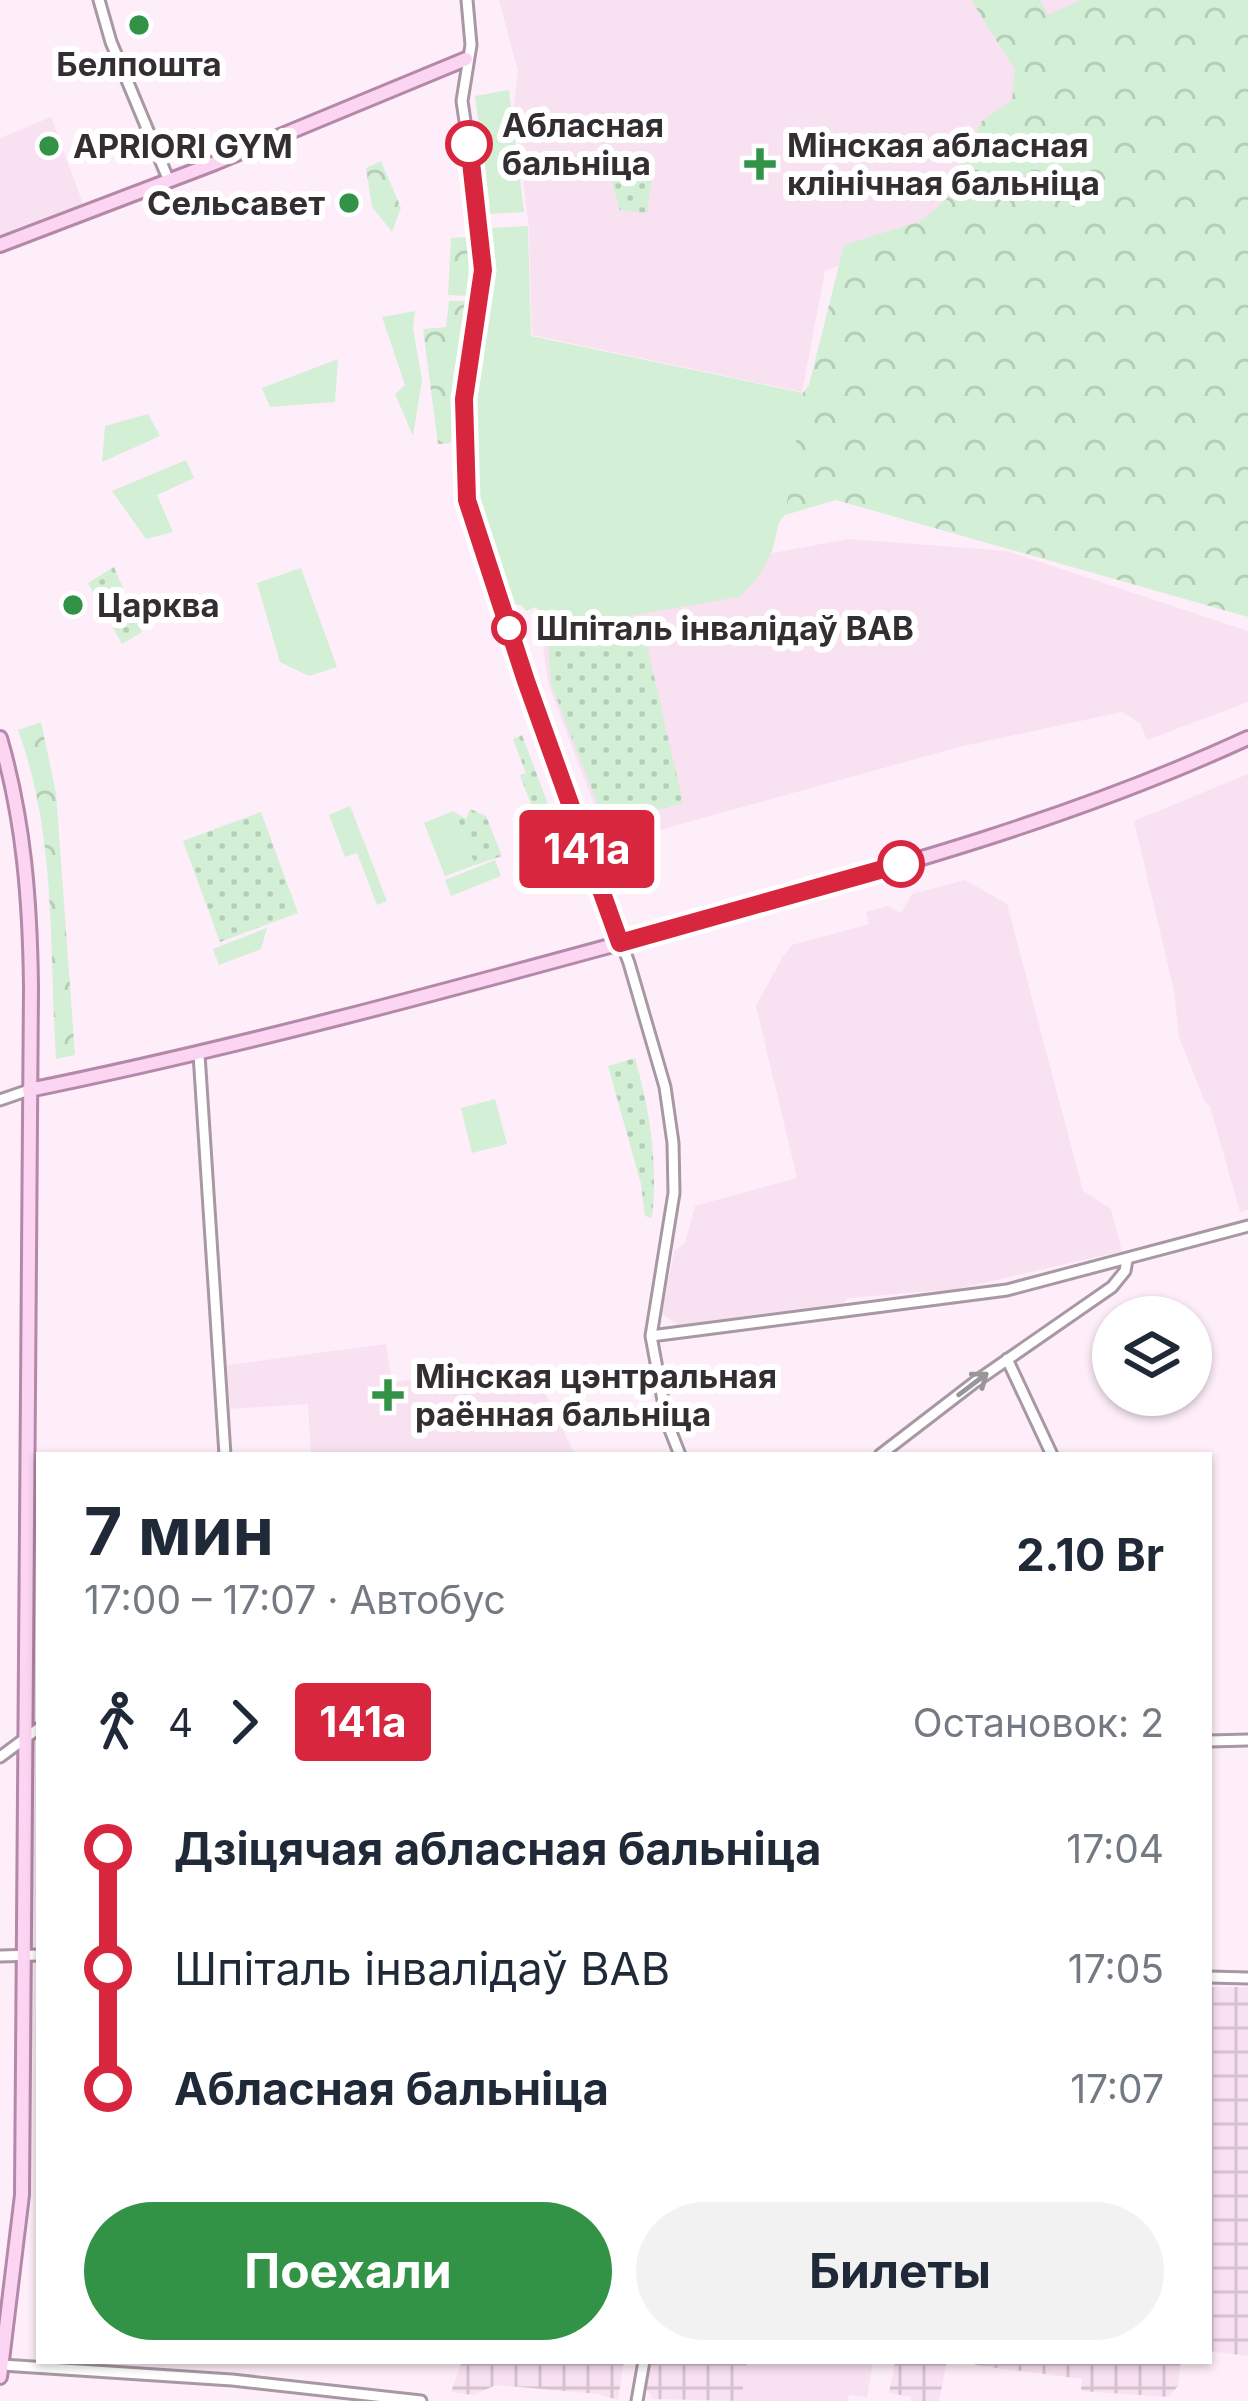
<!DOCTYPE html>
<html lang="ru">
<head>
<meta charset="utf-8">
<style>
  :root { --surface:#fff; --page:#f2f2f3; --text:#1f2937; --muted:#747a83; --accent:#329245 }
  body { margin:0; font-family:Inter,sans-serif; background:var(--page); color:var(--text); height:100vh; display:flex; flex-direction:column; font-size:45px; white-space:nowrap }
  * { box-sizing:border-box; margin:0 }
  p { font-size:39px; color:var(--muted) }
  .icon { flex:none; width:66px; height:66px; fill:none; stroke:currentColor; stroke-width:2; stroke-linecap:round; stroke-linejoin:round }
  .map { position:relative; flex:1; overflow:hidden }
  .sheet { position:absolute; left:36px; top:1452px; width:1176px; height:912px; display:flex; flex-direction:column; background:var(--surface); border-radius:0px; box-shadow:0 3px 9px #0004 }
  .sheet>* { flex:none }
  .badge { padding:0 24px; border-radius:9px; font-size:42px; line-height:78px }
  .controls { position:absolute; left:1092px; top:1296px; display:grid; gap:24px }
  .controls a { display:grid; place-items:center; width:120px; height:120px; border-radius:50%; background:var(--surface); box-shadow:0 3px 9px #0004; font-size:60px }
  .map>.badge { position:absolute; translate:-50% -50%; box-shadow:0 0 0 6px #fff }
  .legs { display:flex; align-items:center; gap:18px; height:132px; padding:0 48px; font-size:39px }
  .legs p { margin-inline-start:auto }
  .headline { display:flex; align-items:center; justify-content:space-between; height:204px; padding:0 48px }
  h1 { font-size:66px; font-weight:700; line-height:90px }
  .action { display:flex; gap:24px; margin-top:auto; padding:24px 48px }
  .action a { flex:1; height:138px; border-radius:72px; background:var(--accent); color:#fff; font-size:48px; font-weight:700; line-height:138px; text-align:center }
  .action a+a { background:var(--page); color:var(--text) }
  ul { padding:0 48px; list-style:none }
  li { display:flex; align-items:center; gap:42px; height:120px; font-size:45px }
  li i { display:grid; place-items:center; width:18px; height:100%; margin:0 15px; background:currentColor }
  li i::after { content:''; width:30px; height:30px; margin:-15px; border:9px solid; border-radius:50%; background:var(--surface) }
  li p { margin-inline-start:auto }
  li:first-child i { background:linear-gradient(#0000 50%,currentColor 0) }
  li:last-child i { background:linear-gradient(currentColor 50%,#0000 0) }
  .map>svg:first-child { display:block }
</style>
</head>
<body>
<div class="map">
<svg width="1248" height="2401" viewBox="0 0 1248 2401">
  <defs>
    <pattern id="industrial-grid" width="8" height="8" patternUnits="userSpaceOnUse" patternTransform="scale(3)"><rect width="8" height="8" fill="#f8e1f1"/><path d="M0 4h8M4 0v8" fill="none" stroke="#d5c1cf"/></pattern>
    <pattern id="grass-dots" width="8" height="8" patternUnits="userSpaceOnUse" patternTransform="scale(3)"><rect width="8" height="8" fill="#d3efd5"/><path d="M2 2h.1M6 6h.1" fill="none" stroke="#b6cdb7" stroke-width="1.8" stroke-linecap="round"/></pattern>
    <pattern id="forest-crowns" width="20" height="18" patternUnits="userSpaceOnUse" patternTransform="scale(3)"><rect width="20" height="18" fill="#d3efd5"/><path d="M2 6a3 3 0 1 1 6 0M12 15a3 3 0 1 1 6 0" fill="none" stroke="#b6cdb7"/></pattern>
  </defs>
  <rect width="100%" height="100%" fill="#feeef9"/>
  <!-- built -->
  <path fill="#f8e1f1" d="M 499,0 L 1146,0 L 948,222 L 825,271 L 802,392 L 532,335 L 529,229 L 514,106 L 518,71 Z
    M 51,117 L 83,204 L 0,238 L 0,138 Z
    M 848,539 L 1007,551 L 1248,631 L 1248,702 L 1147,740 L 1140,723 L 1122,712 L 959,747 L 609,844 L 548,683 L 541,632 L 722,597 L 757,556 Z
    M 1248,774 L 1248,1210 L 1240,1212 L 1210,1106 L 1205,1102 L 1179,1037 L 1174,991 L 1134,821 Z
    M 965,880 L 1007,904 L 1083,1191 L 1111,1209 L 1122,1251 L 957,1289 L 848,1298 L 843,1303 L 678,1325 L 662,1314 L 674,1251 L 685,1243 L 695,1206 L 797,1178 L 756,1006 L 782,958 L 792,945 L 869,924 L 866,912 L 888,906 L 901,913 L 912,894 Z
    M 386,1344 L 392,1383 L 464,1370 L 532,1366 L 575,1455 L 311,1455 L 308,1404 L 230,1409 L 227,1365 Z
    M 747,2361 L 873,2361 L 867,2397 L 849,2395 L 848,2401 L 741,2401 Z"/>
  <!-- industrial -->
  <path fill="url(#industrial-grid)" d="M 1209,1987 L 1248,1987 L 1248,2356 L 1209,2351 Z
    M 462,2361 L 624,2361 L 618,2400 L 598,2394 L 496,2385 L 473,2395 L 451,2392 Z
    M 650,2361 L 747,2361 L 741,2401 L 653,2399 L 646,2388 Z
    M 895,2361 L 947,2361 L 939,2401 L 911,2401 L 911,2397 L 889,2393 Z
    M 977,2361 L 1181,2361 L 1178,2386 L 1168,2397 L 1081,2391 L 1082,2379 L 975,2365 Z"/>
  <!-- grass -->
  <path fill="url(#grass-dots)" d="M 602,147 L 654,162 L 647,213 L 620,210 Z
    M 114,567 L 142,632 L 122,644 L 88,583 Z
    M 643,628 L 683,803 L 605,823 L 551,684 L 548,644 Z
    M 522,735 L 558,831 L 543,837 L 520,775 L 526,773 L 513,739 Z
    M 470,809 L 486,816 L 502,856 L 475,865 L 453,811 L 466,819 Z
    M 261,812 L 298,913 L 220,942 L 183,841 Z
    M 635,1058 C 650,1112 658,1162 652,1218 L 645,1216 L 641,1184 L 608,1066 Z"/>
  <!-- forest -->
  <path fill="url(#forest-crowns)" d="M 971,0 L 1040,0 L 1048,15 L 1081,0 L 1248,0 L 1248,617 L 836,500 L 785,515 L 803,393 L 809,385 L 844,245 L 921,221 L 952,194 L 981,122 L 1012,100 L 1015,70 Z
    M 381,161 L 401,208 L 392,232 L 372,207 L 366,168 Z
    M 469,237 L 468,296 L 448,295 L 451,238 Z
    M 449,301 L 468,301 L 453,376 L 451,443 L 438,444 L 423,329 L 446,327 Z
    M 41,722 L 56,793 L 75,1055 L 56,1059 C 49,948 57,836 18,730 Z"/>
  <!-- park -->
  <path fill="#d3efd5" d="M 509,90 L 524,212 L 490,214 L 475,96 Z
    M 528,226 L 531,336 L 803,393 L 785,515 C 775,526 778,531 774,544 C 770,561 752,588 738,597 L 547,630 L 536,607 L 526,611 L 521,605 L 509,604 C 494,565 473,521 468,480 C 459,395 495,313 487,228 Z
    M 415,311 L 413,328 L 422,380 L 413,436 L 395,394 L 405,385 L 382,317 Z
    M 338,359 L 335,402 L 270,407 L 262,388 Z
    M 148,414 L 160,436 L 102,462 L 105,426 Z
    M 186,460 L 194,478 L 157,495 L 173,532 L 146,539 L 112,491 Z
    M 301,568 L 337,667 L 309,676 L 280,662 L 257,583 Z
    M 350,806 L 387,901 L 377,905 L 357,853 L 345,857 L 329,815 Z
    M 453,811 L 475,865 L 445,876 L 424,823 Z
    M 495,860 L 501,876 L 451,896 L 445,880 Z
    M 267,928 L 261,949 L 219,965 L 213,949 Z
    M 495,1099 L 507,1144 L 472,1153 L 461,1108 Z"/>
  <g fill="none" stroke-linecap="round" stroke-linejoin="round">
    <defs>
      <path id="minor" d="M 99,0 L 111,42 L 169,181
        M 467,0 L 471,45 L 462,101 L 481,229 L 483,270 L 464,399 L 467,501 L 526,681 L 629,963 L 665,1087 L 673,1143 L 674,1193 L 651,1336 L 667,1422 L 680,1455
        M 199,1054 L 225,1455
        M 0,1100 L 29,1090
        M 651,1336 L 1007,1290 L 1248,1226
        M 1007,1359 L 1052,1455
        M 880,1455 L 975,1382 L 1112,1287 L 1125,1271 L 1127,1260
        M 1209,1741 L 1248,1740
        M 0,1757 L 39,1728
        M 0,1956 L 39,1955
        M 1209,1977 L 1248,1978
        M 2,2365 L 232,2380 L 421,2401
        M 637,2401 L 644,2361"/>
      <path id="major" d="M 0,245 L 215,163 L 466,59
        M 0,738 C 24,821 30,901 31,987 L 22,2195 L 0,2377
        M 29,1090 C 246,1046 459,987 672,929 C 867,875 1064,823 1248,738"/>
    </defs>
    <!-- minor casing -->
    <use href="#minor" stroke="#a798a3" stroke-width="15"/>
    <!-- major casing -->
    <use href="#major" stroke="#b488a9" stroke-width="18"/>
    <!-- minor -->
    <use href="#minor" stroke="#fff" stroke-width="9"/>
    <!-- major -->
    <use href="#major" stroke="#fbd5f2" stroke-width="12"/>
  </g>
  <!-- one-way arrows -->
  <defs><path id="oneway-shaft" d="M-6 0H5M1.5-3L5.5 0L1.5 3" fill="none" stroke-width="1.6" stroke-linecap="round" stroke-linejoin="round" transform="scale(3)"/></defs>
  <use stroke="#999698" href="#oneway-shaft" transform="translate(973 1384) rotate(-37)"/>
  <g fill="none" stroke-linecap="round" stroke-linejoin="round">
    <defs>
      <path id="line-1" d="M 469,144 L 483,270 L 464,399 L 467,500 L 526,681 L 620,943 L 901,864"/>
    </defs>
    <!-- line-1 casing -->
    <use href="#line-1" stroke="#fff" stroke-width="27"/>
    <!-- line-1 -->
    <use href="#line-1" stroke="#d7263d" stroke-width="18"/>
  </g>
  <!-- markers -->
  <g fill="#329245" stroke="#fff" stroke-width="4.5">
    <circle cx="139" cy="25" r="12"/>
    <circle cx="49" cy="146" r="12"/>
    <path d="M754 146h12v12h12v12h-12v12h-12v-12h-12v-12h12z"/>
    <circle cx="349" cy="203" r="12"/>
    <circle cx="73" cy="605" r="12"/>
    <path d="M382 1377h12v12h12v12h-12v12h-12v-12h-12v-12h12z"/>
  </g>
  <g fill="#fff" stroke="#d7263d" stroke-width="6">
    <circle cx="469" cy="144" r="21"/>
    <circle cx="509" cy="628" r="15"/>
    <circle cx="901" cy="864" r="21"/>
  </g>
  <g text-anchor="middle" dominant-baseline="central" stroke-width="12" stroke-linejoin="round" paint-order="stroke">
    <!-- poi labels -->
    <g font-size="33" font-weight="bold" fill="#332e32" stroke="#fff" text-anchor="start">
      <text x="139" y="64" text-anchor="middle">Белпошта</text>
      <text x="787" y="145">Мінская абласная<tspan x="787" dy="38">клінічная бальніца</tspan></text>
      <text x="73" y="146">APRIORI GYM</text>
      <text x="325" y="203" text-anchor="end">Сельсавет</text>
      <text x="97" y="605">Царква</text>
      <text x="415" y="1376">Мінская цэнтральная<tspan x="415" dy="38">раённая бальніца</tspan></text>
    </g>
    <!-- stop labels -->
    <g font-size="33" font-weight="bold" fill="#332e32" stroke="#fff" text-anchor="start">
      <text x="502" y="125">Абласная<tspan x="502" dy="38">бальніца</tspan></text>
      <text x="536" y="628">Шпіталь інвалідаў ВАВ</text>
    </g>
  </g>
</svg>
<div class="controls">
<a><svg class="icon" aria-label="layers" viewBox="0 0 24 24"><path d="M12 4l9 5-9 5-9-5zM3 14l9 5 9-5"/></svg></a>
</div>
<b class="badge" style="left:587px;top:849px;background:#d7263d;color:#fff">141а</b>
<section class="sheet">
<div class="headline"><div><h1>7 мин</h1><p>17:00 – 17:07 · Автобус</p></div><b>2.10 Br</b></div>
<div class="legs"><svg class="icon" aria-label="walk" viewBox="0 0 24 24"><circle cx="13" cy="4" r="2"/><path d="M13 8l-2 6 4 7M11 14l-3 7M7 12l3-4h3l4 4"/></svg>4<svg class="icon" aria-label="forward" viewBox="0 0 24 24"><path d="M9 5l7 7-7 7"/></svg><b class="badge" style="background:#d7263d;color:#fff">141а</b><p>Остановок: 2</p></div>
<ul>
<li><i style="color:#d7263d"></i><b>Дзіцячая абласная бальніца</b><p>17:04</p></li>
<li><i style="color:#d7263d"></i><span>Шпіталь інвалідаў ВАВ</span><p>17:05</p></li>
<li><i style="color:#d7263d"></i><b>Абласная бальніца</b><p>17:07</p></li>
</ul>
<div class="action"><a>Поехали</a><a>Билеты</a></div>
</section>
</div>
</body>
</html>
